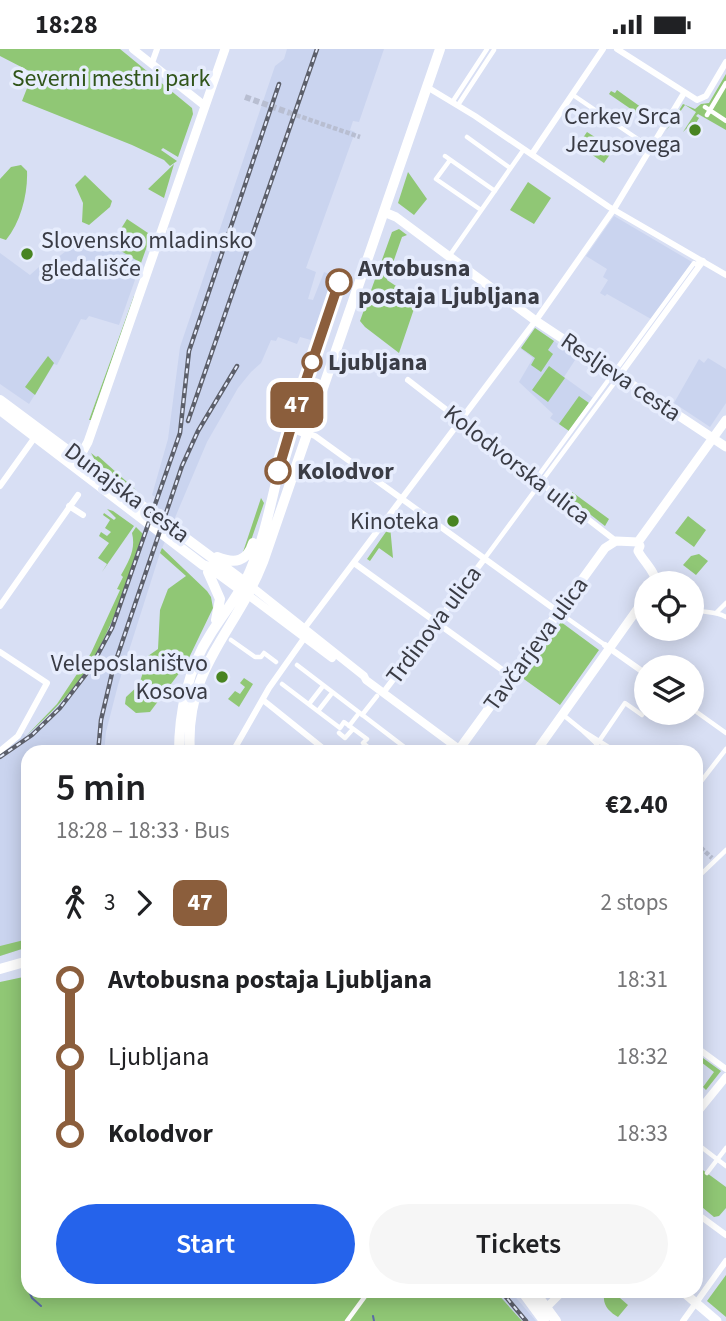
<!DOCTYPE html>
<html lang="en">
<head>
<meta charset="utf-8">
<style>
  :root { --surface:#fff; --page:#f6f6f6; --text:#202124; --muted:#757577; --accent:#2563eb }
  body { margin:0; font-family:"Source Sans 3",sans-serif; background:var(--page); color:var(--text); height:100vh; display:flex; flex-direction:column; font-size:26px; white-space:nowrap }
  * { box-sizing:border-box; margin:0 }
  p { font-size:23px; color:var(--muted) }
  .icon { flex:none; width:38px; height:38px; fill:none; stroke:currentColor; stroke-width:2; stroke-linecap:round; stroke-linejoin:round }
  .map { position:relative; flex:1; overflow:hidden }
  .sheet { position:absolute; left:21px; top:696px; width:682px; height:553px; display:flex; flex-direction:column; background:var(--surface); border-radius:21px; box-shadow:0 4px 18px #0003 }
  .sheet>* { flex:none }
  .badge { padding:0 14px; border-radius:10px; font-size:24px; line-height:46px }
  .controls { position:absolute; left:634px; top:522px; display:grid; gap:14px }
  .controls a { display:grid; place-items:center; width:70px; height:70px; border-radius:50%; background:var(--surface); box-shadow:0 4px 18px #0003; font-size:35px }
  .map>.badge { position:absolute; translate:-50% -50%; box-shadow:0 0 0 4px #fff }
  .legs { display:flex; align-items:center; gap:10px; height:77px; padding:0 35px; font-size:23px }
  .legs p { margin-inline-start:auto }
  .headline { display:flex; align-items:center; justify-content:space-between; height:119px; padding:0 35px }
  h1 { font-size:38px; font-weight:600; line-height:52px }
  .button { display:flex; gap:14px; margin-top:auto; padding:14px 35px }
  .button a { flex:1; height:80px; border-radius:42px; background:var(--accent); color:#fff; font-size:28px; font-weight:600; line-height:80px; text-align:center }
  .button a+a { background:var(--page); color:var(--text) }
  ul { padding:0 35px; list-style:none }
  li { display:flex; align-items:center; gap:24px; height:77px; font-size:26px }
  li i { display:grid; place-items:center; width:10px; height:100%; margin:0 9px; background:currentColor }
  li i::after { content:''; width:18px; height:18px; margin:-9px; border:5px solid; border-radius:50%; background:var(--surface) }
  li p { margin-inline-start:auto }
  li:first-child i { background:linear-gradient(#0000 50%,currentColor 0) }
  li:last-child i { background:linear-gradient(currentColor 50%,#0000 0) }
  .status { display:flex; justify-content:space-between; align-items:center; height:49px; padding:0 35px; background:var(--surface); direction:ltr }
  .status svg { height:19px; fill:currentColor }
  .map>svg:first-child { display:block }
</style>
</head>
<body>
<div class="status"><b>18:28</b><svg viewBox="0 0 49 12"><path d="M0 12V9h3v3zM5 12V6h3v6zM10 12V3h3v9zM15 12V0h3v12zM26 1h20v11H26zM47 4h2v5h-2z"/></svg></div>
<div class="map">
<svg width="726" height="1272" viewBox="0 0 726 1272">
  <rect width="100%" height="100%" fill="#d8dff4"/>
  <!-- built -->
  <path fill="#cad4ef" d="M 287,0 L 384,0 L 359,73 L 353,72 L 350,81 L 355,83 L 306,219 L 316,223 L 308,250 L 313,251 L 324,223 L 332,226 L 330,237 L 311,291 L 300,288 L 297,295 L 278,288 L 276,292 L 271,291 L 261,314 L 251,323 L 238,339 L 207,393 L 160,504 L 118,636 L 106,683 L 104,703 L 28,704 L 28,898 L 0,907 L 0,704 L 23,684 L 26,687 L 50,665 L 91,613 L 111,573 L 155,448 L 152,446 L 168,390 L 180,298 L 275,17 L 284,10 Z
    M 614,167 L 692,213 L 651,270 L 607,245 L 605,247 L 600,244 L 608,231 L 603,228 L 607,220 L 586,207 Z
    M 91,183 L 141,214 L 119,276 L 89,267 L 86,271 L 81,270 L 57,316 L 54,315 L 29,355 L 0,335 L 0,204 L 30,226 L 39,218 L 57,209 Z
    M 535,279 L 577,308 L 564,328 L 593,349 L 569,382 L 550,369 L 553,365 L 519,333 L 533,309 L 521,300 Z
    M 708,309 L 726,320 L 726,354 L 710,378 L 674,354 L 699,310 L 704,314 Z
    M 496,1243 L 511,1243 L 536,1272 L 522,1272 Z"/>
  <!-- green -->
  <path fill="#90c775" d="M 0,0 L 120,0 L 192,59 L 193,65 L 178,108 L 163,99 L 161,101 L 177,112 L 170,117 L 164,111 L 132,96 L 22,52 L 33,24 L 0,7 Z
    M 726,25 L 726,81 L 698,65 L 696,67 L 699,69 L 693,79 L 689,77 L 683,83 L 696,63 L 685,56 L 666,82 L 683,55 L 695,60 L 701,55 L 709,54 Z
    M 617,41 L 645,61 L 641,67 L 609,45 L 611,42 L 615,44 Z
    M 587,83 L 612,99 L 615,98 L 604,114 L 578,96 Z
    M 174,115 L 164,149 L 148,140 Z
    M 21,116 L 27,122 C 28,144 21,173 6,191 L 0,189 L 0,130 L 11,118 Z
    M 408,123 L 427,150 L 414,166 L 398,154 Z
    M 85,126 L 112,152 L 110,158 L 89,176 L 82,173 L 83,154 L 75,136 Z
    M 528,133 L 551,149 L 534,175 L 510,161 Z
    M 127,170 L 151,186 L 141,214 L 111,196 Z
    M 399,180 L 407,186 L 402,188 L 387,231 L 417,251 L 399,304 L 365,278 L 360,272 L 392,183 Z
    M 134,247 L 134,248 L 91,371 L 89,371 Z
    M 535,279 L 554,292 L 548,301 L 553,305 L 541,323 L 531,316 L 535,309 L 521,299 Z
    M 48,307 L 54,314 L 35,346 L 25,338 Z
    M 549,317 L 565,329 L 548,353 L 532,341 Z
    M 579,347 L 589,354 L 569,382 L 559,375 Z
    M 91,404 L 96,408 L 98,407 L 136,441 L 97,415 Z
    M 572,443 L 609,470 L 605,477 L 568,448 Z
    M 261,449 L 264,454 L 248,500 L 243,503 Z
    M 107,460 L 113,462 L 134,477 L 102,523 L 107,515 L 98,509 L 109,494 L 99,487 L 101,483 L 107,487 L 111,483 L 105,479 L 110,471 L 103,466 L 104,464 L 114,471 L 116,469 Z
    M 688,467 L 706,481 L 694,498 L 675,484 Z
    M 390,477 L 393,509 L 379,499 L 370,512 L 367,510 Z
    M 136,478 L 143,485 C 128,528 115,575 90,615 C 73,643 50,665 26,687 L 57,655 L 91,604 L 120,541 L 117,540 L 123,528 L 121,526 C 129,512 136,500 132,484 Z
    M 162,499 L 207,542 L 211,548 L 213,559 L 186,615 L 150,663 L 136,664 L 125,655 L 126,648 L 139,636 L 148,607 L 158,600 L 160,561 L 168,540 L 186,527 L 160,504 Z
    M 699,505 L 708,512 L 696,526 L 683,516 L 691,507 Z
    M 561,573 L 599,601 L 560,656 L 521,628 Z
    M 244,629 L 253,635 L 239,658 L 228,650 L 235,642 L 240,645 L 245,638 L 240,634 Z
    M 28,890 L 28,898 L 0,907 L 0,897 Z
    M 28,927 L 28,1242 L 496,1243 L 522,1272 L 0,1272 L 0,933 Z
    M 696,1004 L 721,1022 L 706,1041 L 703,1038 L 714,1023 L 697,1010 Z
    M 696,1116 L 726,1138 L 726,1159 L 719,1167 L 714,1168 L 697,1154 Z
    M 726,1226 L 726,1268 L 707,1252 Z
    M 610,1245 L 620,1249 L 628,1256 L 618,1268 C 610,1263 603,1257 604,1247 Z"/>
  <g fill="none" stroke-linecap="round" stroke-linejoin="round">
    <!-- stream -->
    <path stroke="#5b6ba8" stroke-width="2" d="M 29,1242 L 32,1249 L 41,1257
      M 373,1267 L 374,1272"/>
    <!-- pedestrian-tunnel -->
    <path stroke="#b8bed1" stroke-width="4.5" stroke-dasharray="4.5 2" stroke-linecap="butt" d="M 290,64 L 360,88
      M 696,794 L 712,809"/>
    <!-- minor-tunnel -->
    <path stroke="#b8bed1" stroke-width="6" stroke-dasharray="6 3" stroke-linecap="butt" d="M 245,48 L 290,64"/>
    <!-- pedestrian -->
    <path stroke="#fff" stroke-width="4.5" d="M 573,46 L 651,99
      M 453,52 L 487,0
      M 458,56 L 494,1
      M 705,58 L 726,72
      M 707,66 L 726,34
      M 467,88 L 510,119
      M 445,107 L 495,142
      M 450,111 L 436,130 L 481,161
      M 450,206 L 524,100
      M 536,430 L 694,214 L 697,216 L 699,212
      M 485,509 L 615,333
      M 691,559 C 703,565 713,561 726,568
      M 717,563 L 726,554
      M 564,567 L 605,596
      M 231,591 L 255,608 L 261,608 L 264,604 L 276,613
      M 297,616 L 407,700 L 404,704
      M 282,635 L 340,679 L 344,673 L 367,690 L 363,694 L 375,704
      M 309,655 L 323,637
      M 691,659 L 726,684
      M 318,662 L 332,644
      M 562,665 L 583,682 L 618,704
      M 362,666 L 377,647
      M 349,677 L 359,664
      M 583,682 L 597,695
      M 339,684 L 345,689 L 353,680
      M 591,704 L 625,654 L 642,666
      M 696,739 L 726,700
      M 696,830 L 726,801
      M 696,1094 L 726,1117
      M 707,1124 L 726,1099
      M 347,1272 L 369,1242"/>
    <!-- minor -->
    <path stroke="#fff" stroke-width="6" d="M 617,0 L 697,51 L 706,47 L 726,13
      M 152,14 L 157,0
      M 427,38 L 475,67 L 609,158 L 726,226
      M 532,105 L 603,0
      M 619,327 L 703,212
      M 408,331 L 616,492
      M 307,384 L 315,387 L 564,567
      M 0,437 L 35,388
      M 69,457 L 83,466
      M 354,514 L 512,628
      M 0,557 L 78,446
      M 303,581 L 539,267 L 614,160 L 684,44
      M 605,596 L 646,625
      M 0,603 L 47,634 L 18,687 L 0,702
      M 383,644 L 485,509
      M 263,651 L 329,704
      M 232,704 L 269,639 L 305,588
      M 696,916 L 697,914
      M 696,998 L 726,1020
      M 696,1164 L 726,1186
      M 683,1272 L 726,1212"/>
    <!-- tertiary -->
    <path stroke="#fff" stroke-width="8" d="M 133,0 L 205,57
      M 252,538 L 364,627 L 366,631 L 459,700
      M 248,546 L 332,609
      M 696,1065 L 726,1028
      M 544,1261 L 563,1242"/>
    <!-- secondary -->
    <path stroke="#fff" stroke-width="9" d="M 384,163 L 396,168 L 536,272 L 726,398
      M 77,413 L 88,393 L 225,0
      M 638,493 L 726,371
      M 638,493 L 640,497 L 638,502 C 643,512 656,523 656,534
      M 463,704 L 459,700 L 463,695 L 605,499 L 616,492 L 638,493
      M 535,704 L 646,548
      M 682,1242 L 717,1272"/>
    <!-- primary -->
    <path stroke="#fff" stroke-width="10" d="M 0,351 L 250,537
      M 0,361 L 203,516 L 211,519 L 245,544
      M 217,508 C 235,515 247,513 253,494
      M 208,523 L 220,550 L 216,571
      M 179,704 C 179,663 188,620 210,586 C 223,565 240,545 250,522 C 270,476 275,425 291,378 L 307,384
      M 190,704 C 184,619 236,583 263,513 L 440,0
      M 0,920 L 28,912
      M 522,1242 L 544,1272
      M 534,1242 L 556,1272"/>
    <defs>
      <path id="rail" d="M 188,372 L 317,0
        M 98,704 L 101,671 L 113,620 L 182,417 L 198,382 L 237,317
        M 0,708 L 32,686 L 60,659 L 90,620 L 112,579 L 180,384 L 189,302 L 279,35
        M 501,1242 L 526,1272"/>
    </defs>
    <!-- rail casing -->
    <use href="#rail" stroke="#5c5f6a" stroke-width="4.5"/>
    <!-- rail -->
    <use href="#rail" stroke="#e7edfd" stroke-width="2" stroke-dasharray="5" stroke-linecap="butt"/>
  </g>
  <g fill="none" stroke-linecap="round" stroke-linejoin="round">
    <defs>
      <path id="line-1" d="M 278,422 L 298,355 L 339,233"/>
    </defs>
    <!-- line-1 casing -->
    <use href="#line-1" stroke="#fff" stroke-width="16"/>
    <!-- line-1 -->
    <use href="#line-1" stroke="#8b5e3c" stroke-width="10"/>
  </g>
  <!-- markers -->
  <g fill="#488421" stroke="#e7edfd" stroke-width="2.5">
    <circle cx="695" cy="81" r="7"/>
    <circle cx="27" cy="205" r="7"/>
    <circle cx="453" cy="472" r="7"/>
    <circle cx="222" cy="628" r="7"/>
  </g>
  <g fill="#fff" stroke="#8b5e3c" stroke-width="3.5">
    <circle cx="339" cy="233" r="12"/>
    <circle cx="312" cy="313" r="9"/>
    <circle cx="278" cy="422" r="12"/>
  </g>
  <g text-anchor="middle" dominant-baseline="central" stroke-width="7" stroke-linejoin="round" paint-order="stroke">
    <!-- park labels -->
    <g font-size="24" fill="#31551b" stroke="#e7edfd">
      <text x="111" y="29">Severni mestni park</text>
    </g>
    <!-- poi labels -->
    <g font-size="24" fill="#3a3c45" stroke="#e7edfd" text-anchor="end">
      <text x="681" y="67">Cerkev Srca<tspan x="681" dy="28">Jezusovega</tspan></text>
      <text x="41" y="191" text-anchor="start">Slovensko mladinsko<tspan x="41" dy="28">gledališče</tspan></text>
      <text x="439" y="472">Kinoteka</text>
      <text x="208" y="614">Veleposlaništvo<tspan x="208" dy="28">Kosova</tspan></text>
    </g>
    <!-- stop labels -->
    <g font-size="24" font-weight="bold" fill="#3a3c45" stroke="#e7edfd" text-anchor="start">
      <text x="358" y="219">Avtobusna<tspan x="358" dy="28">postaja Ljubljana</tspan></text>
      <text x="328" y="313">Ljubljana</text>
      <text x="297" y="422">Kolodvor</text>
    </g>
    <!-- street labels -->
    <g font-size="24" fill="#3a3c45" stroke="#e7edfd">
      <text transform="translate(621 328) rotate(34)">Resljeva cesta</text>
      <text transform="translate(517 416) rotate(38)">Kolodvorska ulica</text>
      <text transform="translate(127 444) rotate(37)">Dunajska cesta</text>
      <text transform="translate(434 576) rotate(-53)">Trdinova ulica</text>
      <text transform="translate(536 595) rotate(-54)">Tavčarjeva ulica</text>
    </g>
  </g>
</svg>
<div class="controls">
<a><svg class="icon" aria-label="locate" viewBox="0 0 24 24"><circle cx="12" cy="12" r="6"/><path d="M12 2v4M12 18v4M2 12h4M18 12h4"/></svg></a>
<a><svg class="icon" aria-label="layers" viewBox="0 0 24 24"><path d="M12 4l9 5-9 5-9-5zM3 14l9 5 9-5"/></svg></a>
</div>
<b class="badge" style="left:297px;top:356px;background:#8b5e3c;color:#fff">47</b>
<section class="sheet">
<div class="headline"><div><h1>5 min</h1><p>18:28 – 18:33 · Bus</p></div><b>€2.40</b></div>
<div class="legs"><svg class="icon" aria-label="walk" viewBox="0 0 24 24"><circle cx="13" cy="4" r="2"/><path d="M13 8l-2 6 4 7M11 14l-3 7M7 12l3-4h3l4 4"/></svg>3<svg class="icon" aria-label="forward" viewBox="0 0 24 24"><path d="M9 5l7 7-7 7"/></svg><b class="badge" style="background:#8b5e3c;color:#fff">47</b><p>2 stops</p></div>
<ul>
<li><i style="color:#8b5e3c"></i><b>Avtobusna postaja Ljubljana</b><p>18:31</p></li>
<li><i style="color:#8b5e3c"></i><span>Ljubljana</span><p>18:32</p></li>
<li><i style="color:#8b5e3c"></i><b>Kolodvor</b><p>18:33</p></li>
</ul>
<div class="button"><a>Start</a><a>Tickets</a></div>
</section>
</div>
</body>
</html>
